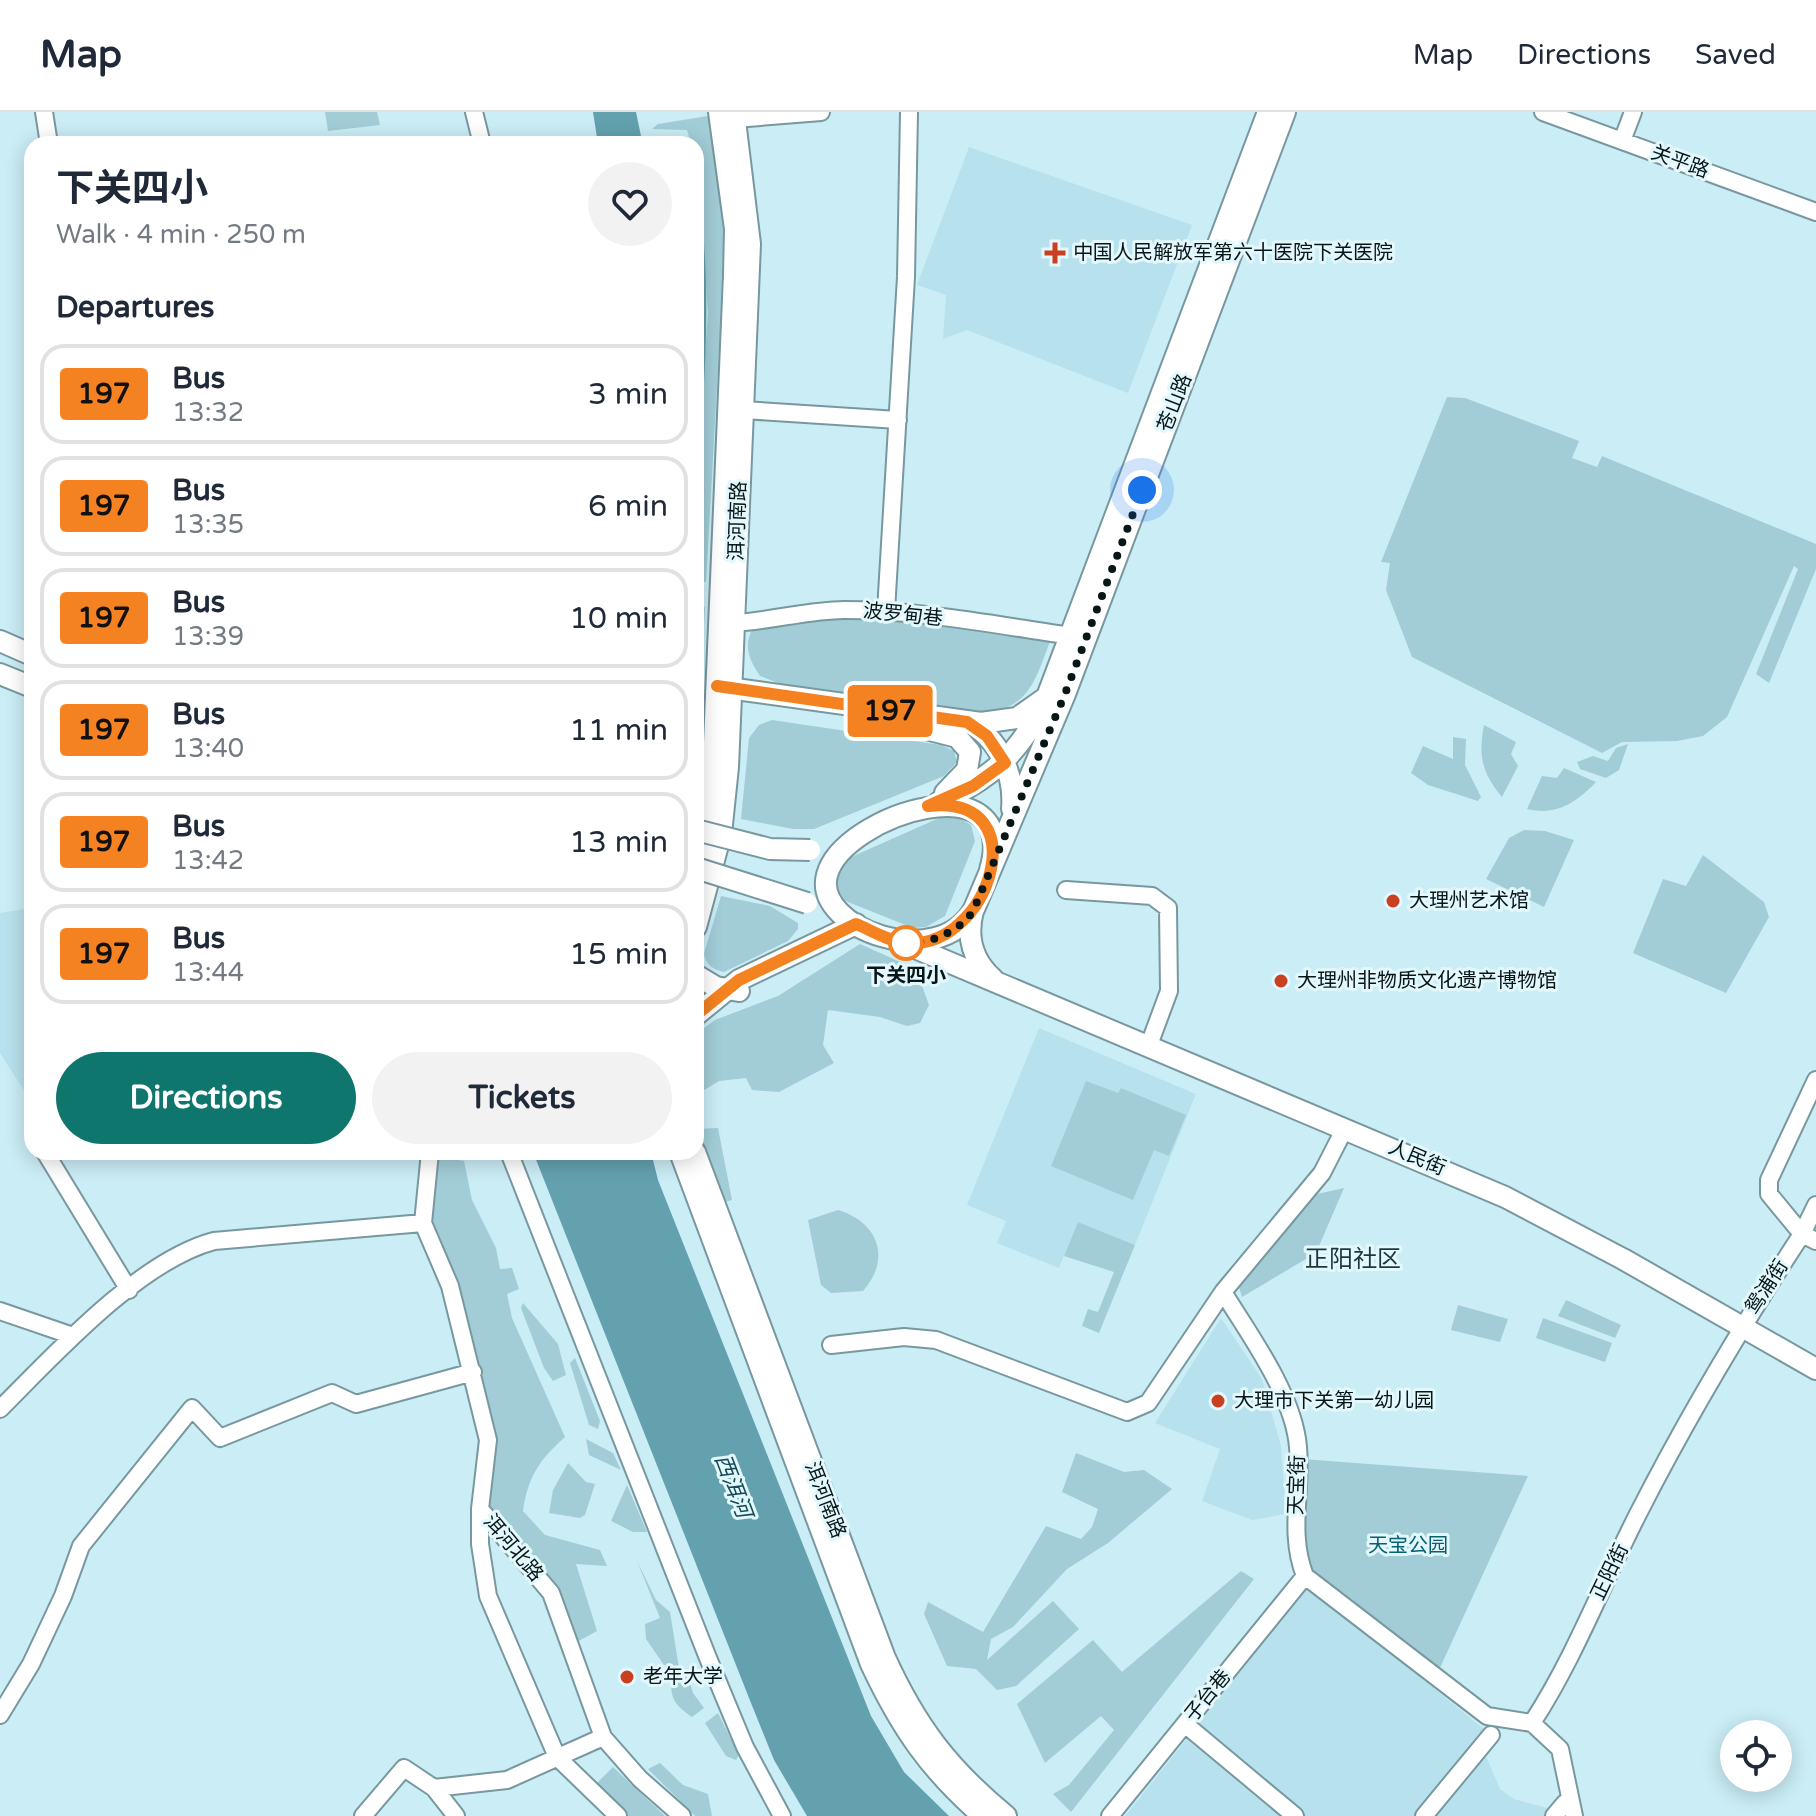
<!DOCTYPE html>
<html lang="en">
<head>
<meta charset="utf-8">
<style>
  :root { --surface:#fff; --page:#f2f2f3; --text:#1f2937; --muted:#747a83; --line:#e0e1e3; --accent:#0f766e }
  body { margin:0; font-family:"Varela Round","Noto Sans SC",sans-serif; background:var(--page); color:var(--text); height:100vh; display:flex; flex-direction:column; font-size:30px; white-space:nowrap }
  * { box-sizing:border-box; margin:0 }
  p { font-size:26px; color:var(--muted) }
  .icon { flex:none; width:44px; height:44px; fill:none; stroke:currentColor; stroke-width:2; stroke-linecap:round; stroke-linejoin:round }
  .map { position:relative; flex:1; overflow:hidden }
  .drawer { position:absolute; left:24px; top:24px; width:680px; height:1024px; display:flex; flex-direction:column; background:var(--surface); border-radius:24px; box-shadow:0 4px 20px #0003 }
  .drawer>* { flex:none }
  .badge { padding:0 16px; border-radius:6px; font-size:28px; line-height:52px }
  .buttons { position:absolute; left:1720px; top:1608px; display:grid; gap:16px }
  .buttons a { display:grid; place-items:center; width:72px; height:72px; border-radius:50%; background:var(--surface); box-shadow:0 4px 20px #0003; font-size:40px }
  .you { position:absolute; width:40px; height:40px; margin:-20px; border:6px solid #fff; border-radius:50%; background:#1a73e8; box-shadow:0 0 0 12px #1a73e833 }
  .map>.badge { position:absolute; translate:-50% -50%; box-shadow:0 0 0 4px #fff }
  h2 { padding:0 32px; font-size:30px; line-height:72px }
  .round { display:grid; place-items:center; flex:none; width:84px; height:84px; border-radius:42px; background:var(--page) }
  .summary { display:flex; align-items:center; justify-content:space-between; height:136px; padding:0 32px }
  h1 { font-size:38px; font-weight:700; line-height:60px }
  .primary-button { display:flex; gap:16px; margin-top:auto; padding:16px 32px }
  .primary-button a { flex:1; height:92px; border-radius:48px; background:var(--accent); color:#fff; font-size:32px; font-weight:700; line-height:92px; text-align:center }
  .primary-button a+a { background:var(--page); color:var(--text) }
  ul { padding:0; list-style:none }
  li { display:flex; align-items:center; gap:24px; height:100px; margin:0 16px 12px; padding:0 16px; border:4px solid var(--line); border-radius:24px }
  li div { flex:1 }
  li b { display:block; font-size:30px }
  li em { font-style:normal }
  li .badge { min-width:88px; font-weight:700; text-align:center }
  header { display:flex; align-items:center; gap:48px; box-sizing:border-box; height:112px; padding:0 40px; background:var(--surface); border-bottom:2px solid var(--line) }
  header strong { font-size:38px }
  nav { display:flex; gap:44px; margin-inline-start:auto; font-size:28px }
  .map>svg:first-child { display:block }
</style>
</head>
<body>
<header>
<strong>Map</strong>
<nav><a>Map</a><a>Directions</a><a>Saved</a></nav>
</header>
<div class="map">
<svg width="1816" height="1704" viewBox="0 0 1816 1704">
  <rect width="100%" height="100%" fill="#cbedf6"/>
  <!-- built -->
  <path fill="#b7e2ed" d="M 969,35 L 1192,113 L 1128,281 L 967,218 L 943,227 L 946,183 L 917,173 Z
    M 32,796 L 32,991 L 0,941 L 0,801 Z
    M 1039,916 L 1196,982 L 1135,1133 L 1078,1110 L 1059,1156 L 997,1131 L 1006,1109 L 967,1093 Z
    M 1221,1206 L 1262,1267 L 1281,1334 L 1286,1402 L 1252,1408 L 1202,1389 L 1220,1337 L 1155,1311 Z
    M 1309,1474 L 1486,1619 L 1484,1639 L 1500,1677 L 1514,1687 L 1562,1700 L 1564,1704 L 1125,1704 Z"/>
  <!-- green -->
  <path fill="#a2cdd7" d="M 325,0 L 377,0 L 380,13 L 328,19 Z
    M 714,3 L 726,115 L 706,470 L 696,469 L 696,370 L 708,201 L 696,32 L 691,32 L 687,18 L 652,17 L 658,12 Z
    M 1447,285 L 1465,286 L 1579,329 L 1572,346 L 1597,355 L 1602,344 L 1816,432 L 1816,457 L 1769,571 L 1756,562 L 1798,457 L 1794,454 L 1727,605 L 1703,624 L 1677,629 L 1622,630 L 1602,641 L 1412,545 L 1386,478 L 1390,451 L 1381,450 Z
    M 696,493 L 705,495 L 696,654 Z
    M 830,504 L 880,504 L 1051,527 C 1036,565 1031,595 986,601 L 791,576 L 760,564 C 749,548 743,533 753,516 Z
    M 772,608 L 941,633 L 954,639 L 957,650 L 944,664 L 814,717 L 793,717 L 741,707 L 749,626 L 759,613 Z
    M 1484,613 L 1516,630 L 1511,642 L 1518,654 L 1502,685 C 1482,661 1478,644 1484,613 Z
    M 1453,625 L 1466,627 L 1465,653 L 1481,685 L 1478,689 L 1428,673 L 1411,661 L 1423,634 L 1453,647 Z
    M 1628,632 L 1619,658 L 1606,666 L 1580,657 L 1577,650 L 1593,644 L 1608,649 L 1616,636 Z
    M 1564,656 L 1596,670 C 1576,691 1556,704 1527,697 L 1542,664 L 1557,666 Z
    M 955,703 L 971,713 L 975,729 L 945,804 L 926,815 L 913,816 L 838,786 L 835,765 L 849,746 L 939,706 Z
    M 1524,718 L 1545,719 L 1574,728 L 1544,795 L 1486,767 L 1509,726 Z
    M 1703,743 L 1764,790 L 1769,805 L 1726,881 L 1633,841 L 1663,767 L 1686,774 Z
    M 721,784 L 770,794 L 798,811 L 798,817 L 788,829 L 724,860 C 714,858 706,853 704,842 Z
    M 860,832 L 916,857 L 929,893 L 920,911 L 907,914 L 880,905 L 828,898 L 823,933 L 834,951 L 779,980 L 752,978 L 746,966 L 719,969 L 696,983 L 696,922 L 715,908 L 778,884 Z
    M 1086,969 L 1118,981 L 1121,976 L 1186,1003 L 1169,1044 L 1154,1038 L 1133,1088 L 1051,1054 Z
    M 718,1016 L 732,1088 L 718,1092 L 696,1017 Z
    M 513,1040 L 519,1040 L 740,1602 L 737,1603 Z
    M 439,1045 L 464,1049 L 472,1088 L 496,1136 L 500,1157 L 512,1156 L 519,1177 L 507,1182 L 512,1206 L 565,1325 C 539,1348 528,1365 523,1399 L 545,1423 L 600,1438 L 607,1454 L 576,1452 L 597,1519 L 575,1531 L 552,1470 L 485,1396 L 492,1352 L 432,1109 Z
    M 1344,1076 L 1316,1141 L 1242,1185 L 1238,1172 L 1313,1083 Z
    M 838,1098 C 878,1110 892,1146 863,1179 L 831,1181 L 821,1173 L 808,1108 Z
    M 1078,1110 L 1135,1133 L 1099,1221 L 1082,1214 L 1088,1197 L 1098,1200 L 1114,1160 L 1064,1144 Z
    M 1566,1188 L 1621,1213 L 1615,1226 L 1558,1204 Z
    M 523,1191 L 558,1232 L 566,1263 L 553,1269 L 544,1256 L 521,1196 Z
    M 1458,1193 L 1508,1207 L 1500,1230 L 1451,1218 Z
    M 1543,1206 L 1612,1231 L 1605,1250 L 1536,1226 Z
    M 575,1246 L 600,1309 L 598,1317 L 589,1313 L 570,1251 Z
    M 586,1327 L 613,1341 L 621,1358 L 589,1343 Z
    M 1076,1341 L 1124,1360 L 1144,1358 L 1172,1377 L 1108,1431 L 1067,1457 L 1013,1515 L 991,1527 L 987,1548 L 1053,1489 L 1079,1517 L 1016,1574 L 997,1578 L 976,1557 L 947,1554 L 924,1502 L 928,1490 L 983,1520 L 1046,1414 L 1081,1427 L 1092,1415 L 1098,1397 L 1062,1380 Z
    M 1302,1347 L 1528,1364 L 1439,1558 L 1309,1461 L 1300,1404 Z
    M 568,1351 L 586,1370 L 595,1372 L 585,1403 L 580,1406 L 549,1401 L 553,1378 Z
    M 627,1373 L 647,1420 L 633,1420 L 611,1409 Z
    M 637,1449 L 656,1488 L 670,1500 L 679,1556 L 664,1553 L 646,1527 L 645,1512 L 660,1506 Z
    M 1241,1459 L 1254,1467 L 1071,1700 L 1053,1682 L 1069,1673 L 1114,1618 L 1101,1604 L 1045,1651 L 1017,1592 L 1093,1528 L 1122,1560 Z
    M 687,1561 L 693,1581 L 704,1596 L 692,1605 C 678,1595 672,1590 671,1574 Z
    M 718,1601 L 739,1643 L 736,1648 L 726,1644 L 705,1611 Z
    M 660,1651 L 683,1673 L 708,1682 L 712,1704 L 695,1704 L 648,1657 Z
    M 613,1655 L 665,1704 L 624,1704 L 596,1672 Z"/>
  <!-- water -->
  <path fill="#63a1af" d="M 593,0 L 636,0 L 641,24 L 656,32 L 598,32 Z
    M 696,63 C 713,165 706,268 696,370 Z
    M 533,1040 L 651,1040 L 658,1068 L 871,1604 L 904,1660 L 949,1704 L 807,1704 L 774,1648 L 751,1591 Z"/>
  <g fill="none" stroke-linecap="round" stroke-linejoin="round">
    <defs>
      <path id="minor" d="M 44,0 L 49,32
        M 474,0 L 482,32
        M 1543,0 L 1816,100
        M 735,7 L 821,0
        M 1622,29 L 1633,0
        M 743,298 L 898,308
        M 886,499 L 906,165 L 909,0
        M 734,511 C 771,509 810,498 844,498 C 920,498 996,513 1071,524
        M 1066,778 L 1152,784 L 1168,796 L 1169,879 L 1149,933
        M 1345,1016 L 1322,1061 L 1223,1180 C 1250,1223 1294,1284 1298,1335 C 1302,1380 1288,1421 1305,1464 L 1487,1604 L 1532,1611
        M 45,1040 L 129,1178
        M 430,1040 L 423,1111 L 450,1174 L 488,1328 L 480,1397 L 551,1481 L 603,1625 L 640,1667 L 682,1704
        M 509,1040 L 708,1546 L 745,1635 L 782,1704
        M 1816,1093 L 1802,1122 L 1816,1129
        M 0,1199 L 73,1224
        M 831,1233 L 904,1225 L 936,1228 L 1127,1300 L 1148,1291 L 1223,1180
        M 0,1297 C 55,1242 139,1149 214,1129 L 423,1111
        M 480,1397 L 480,1432 L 488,1484 L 557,1645 L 618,1704
        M 0,1603 L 31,1552 L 63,1484 L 81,1434 L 192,1296 L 220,1326 L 332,1281 L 356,1292 L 473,1260
        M 1186,1613 L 1295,1704
        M 434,1676 L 456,1704
        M 363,1704 L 404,1656 L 434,1676 L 507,1668 L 603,1625
        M 1110,1704 L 1305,1464
        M 1424,1704 L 1491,1623
        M 1554,1704 L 1565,1691
        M 1574,1704 L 1560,1637 L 1532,1611 C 1575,1545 1603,1470 1639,1400 C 1688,1304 1743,1212 1802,1122 L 1769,1082 L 1769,1068 L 1816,968"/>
      <path id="major" d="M 0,529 L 32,543
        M 0,562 L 32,575
        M 721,575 L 981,611 L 1017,606 L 1044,587
        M 968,610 C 999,626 1015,663 1012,697
        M 922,616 L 957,625 L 970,640 L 967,658 L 945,681
        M 939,690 C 990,668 1020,640 1045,590 L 1268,0
        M 990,758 C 1022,647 843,702 827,763 C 813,817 939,861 974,797 L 1065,582 L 1285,0
        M 696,764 L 712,678 L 734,163 L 735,117 L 719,0
        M 973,799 C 966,825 973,849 993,867
        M 696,815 L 721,722 L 728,655 L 750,132 L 734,0
        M 908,833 L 1505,1085 L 1623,1147 L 1816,1257
        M 696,863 L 716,875 L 739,879
        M 696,903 L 739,868 L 856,812
        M 680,1040 L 871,1552 C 901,1616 930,1658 983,1704
        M 695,1040 L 885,1546 C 916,1614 948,1656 1006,1704"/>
    </defs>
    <!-- minor casing -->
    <use href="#minor" stroke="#7898a0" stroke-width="20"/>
    <!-- major casing -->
    <use href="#major" stroke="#7898a0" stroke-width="24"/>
    <!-- minor -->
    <use href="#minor" stroke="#fff" stroke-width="16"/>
    <!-- major -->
    <use href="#major" stroke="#fff" stroke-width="20"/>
    <defs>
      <path id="major-bridge" d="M 696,718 L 770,737 L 810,738
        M 696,756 L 807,791"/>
    </defs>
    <!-- major-bridge casing -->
    <use href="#major-bridge" stroke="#7898a0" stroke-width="24" stroke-linecap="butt"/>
    <!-- major-bridge -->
    <use href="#major-bridge" stroke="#fff" stroke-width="20"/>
  </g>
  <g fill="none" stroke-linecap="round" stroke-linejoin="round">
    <defs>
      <path id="line" d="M 696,903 L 739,868 L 856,812 C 871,818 890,830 907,831 C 989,838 1040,681 928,694 L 973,674 L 1005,651 L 987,624 L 967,610 L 717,574"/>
    </defs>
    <!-- line casing -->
    <use href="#line" stroke="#fff" stroke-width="18"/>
    <!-- line -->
    <use href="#line" stroke="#f58220" stroke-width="12"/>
    <!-- walk -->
    <path stroke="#091618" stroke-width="8" stroke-dasharray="0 14.4" d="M 906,831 C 924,833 961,821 974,797 L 1065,582 L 1142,378"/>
  </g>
  <!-- markers -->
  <g fill="#c93f1f" stroke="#e3f8fd" stroke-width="3">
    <path d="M1051 129h8v8h8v8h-8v8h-8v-8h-8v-8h8z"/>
    <circle cx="1393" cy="789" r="8"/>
    <circle cx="1281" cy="869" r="8"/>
    <circle cx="1218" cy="1289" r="8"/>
    <circle cx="627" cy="1565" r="8"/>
  </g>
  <circle fill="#fff" stroke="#f58220" stroke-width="4" cx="906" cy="831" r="16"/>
  <g text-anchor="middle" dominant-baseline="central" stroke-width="6" stroke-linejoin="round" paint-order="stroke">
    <!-- street labels -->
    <g font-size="20" fill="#091618" stroke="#e3f8fd">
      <text transform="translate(1680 50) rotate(20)">关平路</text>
      <text transform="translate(1175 291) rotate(-69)">苍山路</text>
      <text transform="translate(738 409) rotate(-88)">洱河南路</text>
      <text transform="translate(903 503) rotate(6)">波罗甸巷</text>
      <text transform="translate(1417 1046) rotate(23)">人民街</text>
      <text transform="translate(1767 1175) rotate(-57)">鸳浦街</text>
      <text transform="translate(1297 1373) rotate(-88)">天宝街</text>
      <text transform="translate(825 1388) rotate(69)">洱河南路</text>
      <text transform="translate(513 1436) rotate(50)">洱河北路</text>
      <text transform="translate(1610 1460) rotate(-64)">正阳街</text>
      <text transform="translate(1208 1584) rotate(-51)">子台巷</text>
    </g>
    <!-- poi labels -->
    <g font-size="20" fill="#091618" stroke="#e3f8fd" text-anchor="start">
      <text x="1073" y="141">中国人民解放军第六十医院下关医院</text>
      <text x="1409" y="789">大理州艺术馆</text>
      <text x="1297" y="869">大理州非物质文化遗产博物馆</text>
      <text x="1234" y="1289">大理市下关第一幼儿园</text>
      <text x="643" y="1565">老年大学</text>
    </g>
    <!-- stop labels -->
    <g font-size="20" font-weight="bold" fill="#091618" stroke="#e3f8fd">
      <text x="906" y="864">下关四小</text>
    </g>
    <!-- park labels -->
    <g font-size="20" fill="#086171" stroke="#e3f8fd">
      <text x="1408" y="1434">天宝公园</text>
    </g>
    <!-- water labels -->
    <g font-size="22" font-style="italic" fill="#154c57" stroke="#e3f8fd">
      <text transform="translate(733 1374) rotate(69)">西洱河</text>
    </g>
    <!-- quarter labels -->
    <g font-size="24" fill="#1b383f" stroke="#e3f8fd">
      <text x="1353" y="1147">正阳社区</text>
    </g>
  </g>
</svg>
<div class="buttons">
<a><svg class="icon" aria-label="locate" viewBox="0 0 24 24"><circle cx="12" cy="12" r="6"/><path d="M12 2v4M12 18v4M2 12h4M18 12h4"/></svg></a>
</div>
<div class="you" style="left:1142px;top:378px"></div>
<b class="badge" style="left:890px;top:599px;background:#f58220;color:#111">197</b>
<section class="drawer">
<div class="summary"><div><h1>下关四小</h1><p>Walk · 4 min · 250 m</p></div><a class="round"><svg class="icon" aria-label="heart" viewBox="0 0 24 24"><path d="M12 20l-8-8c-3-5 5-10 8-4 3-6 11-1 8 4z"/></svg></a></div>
<h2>Departures</h2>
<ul>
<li><span class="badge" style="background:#f58220;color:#111">197</span><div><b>Bus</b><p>13:32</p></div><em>3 min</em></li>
<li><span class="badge" style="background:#f58220;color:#111">197</span><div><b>Bus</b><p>13:35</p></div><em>6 min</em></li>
<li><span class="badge" style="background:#f58220;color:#111">197</span><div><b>Bus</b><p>13:39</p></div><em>10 min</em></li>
<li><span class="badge" style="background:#f58220;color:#111">197</span><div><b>Bus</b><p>13:40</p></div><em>11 min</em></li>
<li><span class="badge" style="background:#f58220;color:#111">197</span><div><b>Bus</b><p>13:42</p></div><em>13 min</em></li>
<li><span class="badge" style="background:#f58220;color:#111">197</span><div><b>Bus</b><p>13:44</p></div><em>15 min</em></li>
</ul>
<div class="primary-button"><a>Directions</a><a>Tickets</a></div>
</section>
</div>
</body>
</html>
